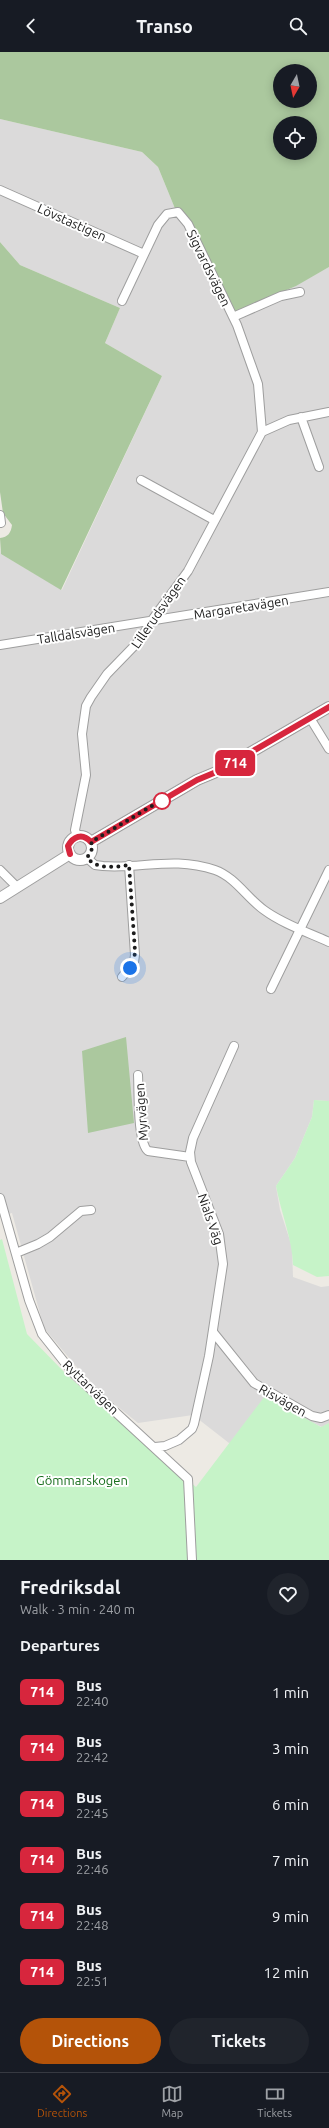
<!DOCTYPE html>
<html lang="en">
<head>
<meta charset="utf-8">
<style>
  :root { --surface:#171b24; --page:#20242c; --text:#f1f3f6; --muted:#9ea1a6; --line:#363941; --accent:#b45309 }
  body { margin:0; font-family:Ubuntu,sans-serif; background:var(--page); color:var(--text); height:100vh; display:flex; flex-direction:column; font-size:15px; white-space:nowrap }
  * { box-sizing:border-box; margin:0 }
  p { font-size:13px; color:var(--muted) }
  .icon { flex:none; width:22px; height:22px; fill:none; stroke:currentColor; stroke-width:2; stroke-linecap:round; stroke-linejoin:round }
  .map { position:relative; height:1508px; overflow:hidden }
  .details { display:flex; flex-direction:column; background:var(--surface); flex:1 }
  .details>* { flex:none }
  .badge { padding:0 8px; border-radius:6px; font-size:14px; line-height:26px }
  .needle { width:26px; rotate:189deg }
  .tools { position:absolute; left:273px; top:12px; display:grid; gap:8px }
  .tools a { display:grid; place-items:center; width:44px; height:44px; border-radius:50%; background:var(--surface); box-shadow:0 2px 10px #0003; font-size:20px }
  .you { position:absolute; width:20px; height:20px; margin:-10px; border:3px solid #fff; border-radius:50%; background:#1a73e8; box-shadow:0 0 0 6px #1a73e833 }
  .map>.badge { position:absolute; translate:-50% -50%; box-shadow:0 0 0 2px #fff }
  h2 { padding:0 20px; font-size:15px; line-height:36px }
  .round { display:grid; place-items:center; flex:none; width:42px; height:42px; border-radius:21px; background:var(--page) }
  .overview { display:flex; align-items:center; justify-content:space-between; height:68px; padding:0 20px }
  h1 { font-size:19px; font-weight:700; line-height:30px }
  .cta { display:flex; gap:8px; margin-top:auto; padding:8px 20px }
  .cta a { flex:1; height:46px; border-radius:24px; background:var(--accent); color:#fff; font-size:16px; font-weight:700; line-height:46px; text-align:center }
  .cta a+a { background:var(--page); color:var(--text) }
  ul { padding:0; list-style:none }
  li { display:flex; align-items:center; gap:12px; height:56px; padding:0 20px }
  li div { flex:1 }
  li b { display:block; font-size:15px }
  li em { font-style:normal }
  li .badge { min-width:44px; font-weight:700; text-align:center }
  header { display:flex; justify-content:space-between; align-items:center; height:52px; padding:0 20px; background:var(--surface); font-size:18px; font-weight:700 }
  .menu { display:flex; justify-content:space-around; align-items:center; height:56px; border-top:1px solid var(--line); background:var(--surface); font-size:11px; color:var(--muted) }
  .menu a { display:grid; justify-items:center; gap:2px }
  .menu .on { color:var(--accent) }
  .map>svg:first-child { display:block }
</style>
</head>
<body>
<header><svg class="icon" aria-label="back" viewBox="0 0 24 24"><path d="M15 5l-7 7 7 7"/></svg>Transo<svg class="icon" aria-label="search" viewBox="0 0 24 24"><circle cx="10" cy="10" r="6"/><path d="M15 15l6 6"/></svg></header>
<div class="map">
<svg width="329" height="1508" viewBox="0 0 329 1508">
  <rect width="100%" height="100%" fill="#edeae4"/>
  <!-- residential -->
  <path fill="#dbdada" d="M 0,67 L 142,100 L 158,115 L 176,159 L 286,239 L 329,215 L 329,535 L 233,552 L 154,568 L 176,569 L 329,545 L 329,1049 L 314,1048 L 312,1065 L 295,1106 L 276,1134 L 280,1158 L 292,1195 L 293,1225 L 321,1235 L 329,1234 L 329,1371 L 322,1375 L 305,1367 L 229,1391 L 193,1363 L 138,1371 L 106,1345 L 80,1319 L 44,1276 L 12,1161 L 0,1164 L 0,497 L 1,502 L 62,538 L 162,324 L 105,291 L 120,256 L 20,213 L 0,190 Z"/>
  <!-- forest -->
  <path fill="#abc89e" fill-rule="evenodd" d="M 0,0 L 329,0 L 329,215 L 296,234 L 231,262 L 176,159 L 158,115 L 142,100 L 0,67 ZM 280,19 L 310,19 L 310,49 L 280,49 ZM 280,71 L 310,71 L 310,101 L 280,101 Z
    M 0,190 L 20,213 L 120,256 L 105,291 L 162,324 L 61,538 L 1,502 L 0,486 C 8,485 11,481 12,473 L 3,461 L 0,440 Z
    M 126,985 L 134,1071 L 88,1081 L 82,999 Z"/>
  <!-- park -->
  <path fill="#c6f3c8" d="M 314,1048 L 329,1049 L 329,1224 L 317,1225 L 293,1213 C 292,1186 281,1161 276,1134 L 295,1106 L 312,1065 Z
    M 2,1187 L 27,1282 L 68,1324 L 196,1435 L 265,1344 L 321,1375 L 329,1371 L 329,1508 L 0,1508 L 0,1188 Z"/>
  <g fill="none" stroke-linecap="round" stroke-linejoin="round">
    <defs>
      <path id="minor" d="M 0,138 L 144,202
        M 122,249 L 158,173 L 167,162 L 178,160 L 188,172 L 237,273 L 258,332 L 262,380
        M 233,265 L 281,244 L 300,240
        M 301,365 L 319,415
        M 141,428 L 214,468
        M 0,463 L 1,471
        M 0,593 L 329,540
        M 310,666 L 329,697
        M 77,784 L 75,778 L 86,723 L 82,682 L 86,654 L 91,645 L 107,622 L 140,588 L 152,568 L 188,519 L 262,380 L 289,368 L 329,360
        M 87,806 L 95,813 L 103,814 C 143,817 173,804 215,818 C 235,825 247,846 264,858 C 283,872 307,880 329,890
        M 0,818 L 16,834
        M 122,925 L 134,910 L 135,903 L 129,813
        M 271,937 L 329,818
        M 138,1023 C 139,1039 137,1090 148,1099 L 190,1105
        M 0,1146 L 29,1248 L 42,1282 L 73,1321 L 188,1427 L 192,1508
        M 16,1201 L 38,1192 L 50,1185 L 81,1159 L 91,1158
        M 213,1280 L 254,1331 L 312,1364 L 321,1366 L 329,1363
        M 155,1395 L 165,1394 L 179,1388 L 192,1377 L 194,1372 L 209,1304 L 223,1212 L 219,1182 L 191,1110 L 190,1100 L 193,1086 L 234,994"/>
      <path id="tertiary" d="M68 796a12 12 0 1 1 24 0a12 12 0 1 1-24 0Z
        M 91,790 L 197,728 L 233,713 L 241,706 L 329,655
        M 0,846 L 70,802"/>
    </defs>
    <!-- minor casing -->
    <use href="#minor" stroke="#9e9e9e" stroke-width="10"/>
    <!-- tertiary casing -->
    <use href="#tertiary" stroke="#9e9e9e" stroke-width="12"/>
    <!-- minor -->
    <use href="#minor" stroke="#fff" stroke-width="8"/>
    <!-- tertiary -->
    <use href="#tertiary" stroke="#fff" stroke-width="10"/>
  </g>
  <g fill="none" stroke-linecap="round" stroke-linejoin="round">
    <defs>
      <path id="line" d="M 70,802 L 68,794 C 73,785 82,780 91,790 L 197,728 L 233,713 L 241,706 L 329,655"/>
    </defs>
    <!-- line casing -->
    <use href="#line" stroke="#fff" stroke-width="9"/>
    <!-- line -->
    <use href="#line" stroke="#d7263d" stroke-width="6"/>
    <!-- walk -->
    <path stroke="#1d1d1d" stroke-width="4" stroke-dasharray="0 7.2" d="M 130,916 L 134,910 L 135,899 L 129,813 C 115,815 98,818 87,806 L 93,795 L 91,790 L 167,745 L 162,749"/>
  </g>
  <!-- markers -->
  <circle fill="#fff" stroke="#d7263d" stroke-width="2" cx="162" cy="749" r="8"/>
  <g text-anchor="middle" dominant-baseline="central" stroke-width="4" stroke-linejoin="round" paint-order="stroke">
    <!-- street labels -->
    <g font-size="13" fill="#1d1d1d" stroke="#fff">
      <text transform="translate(72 170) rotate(24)">Lövstastigen</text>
      <text transform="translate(209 216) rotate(64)">Sigvardsvägen</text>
      <text transform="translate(241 555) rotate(-9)">Margaretavägen</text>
      <text transform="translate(158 560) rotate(-55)">Lillerudsvägen</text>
      <text transform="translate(76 581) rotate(-9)">Talldalsvägen</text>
      <text transform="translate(141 1060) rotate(-94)">Myrvägen</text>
      <text transform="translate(211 1167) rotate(71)">Nials Väg</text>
      <text transform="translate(91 1335) rotate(44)">Ryttarvägen</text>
      <text transform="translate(283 1348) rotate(29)">Risvägen</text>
    </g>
    <!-- park labels -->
    <g font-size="13" fill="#186e1d" stroke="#fff">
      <text x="82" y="1428">Gömmarskogen</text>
    </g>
  </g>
</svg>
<div class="tools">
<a><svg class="needle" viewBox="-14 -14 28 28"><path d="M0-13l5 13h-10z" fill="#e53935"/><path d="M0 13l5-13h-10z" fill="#9ea1a6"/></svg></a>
<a><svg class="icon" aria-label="locate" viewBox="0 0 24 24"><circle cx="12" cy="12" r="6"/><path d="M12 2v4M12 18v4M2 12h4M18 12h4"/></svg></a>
</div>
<div class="you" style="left:130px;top:916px"></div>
<b class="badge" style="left:235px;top:711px;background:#d7263d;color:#fff">714</b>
</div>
<section class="details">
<div class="overview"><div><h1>Fredriksdal</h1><p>Walk · 3 min · 240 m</p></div><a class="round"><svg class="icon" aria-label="heart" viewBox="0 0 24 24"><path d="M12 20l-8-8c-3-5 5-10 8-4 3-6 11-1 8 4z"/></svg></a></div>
<h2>Departures</h2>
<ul>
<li><span class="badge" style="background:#d7263d;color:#fff">714</span><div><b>Bus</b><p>22:40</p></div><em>1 min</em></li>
<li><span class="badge" style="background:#d7263d;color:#fff">714</span><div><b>Bus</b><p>22:42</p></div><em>3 min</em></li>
<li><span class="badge" style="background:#d7263d;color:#fff">714</span><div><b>Bus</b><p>22:45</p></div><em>6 min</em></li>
<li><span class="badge" style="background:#d7263d;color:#fff">714</span><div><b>Bus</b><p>22:46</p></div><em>7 min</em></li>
<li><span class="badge" style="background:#d7263d;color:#fff">714</span><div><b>Bus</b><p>22:48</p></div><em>9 min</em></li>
<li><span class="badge" style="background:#d7263d;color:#fff">714</span><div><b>Bus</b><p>22:51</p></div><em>12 min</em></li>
</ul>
<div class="cta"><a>Directions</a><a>Tickets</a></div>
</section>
<nav class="menu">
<a class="on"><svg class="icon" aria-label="directions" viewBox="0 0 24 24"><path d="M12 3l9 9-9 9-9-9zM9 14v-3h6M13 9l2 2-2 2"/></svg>Directions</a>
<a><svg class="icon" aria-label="map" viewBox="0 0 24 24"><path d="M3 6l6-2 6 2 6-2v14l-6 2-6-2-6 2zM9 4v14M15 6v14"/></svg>Map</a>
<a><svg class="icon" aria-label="tickets" viewBox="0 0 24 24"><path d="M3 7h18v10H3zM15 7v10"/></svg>Tickets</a>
</nav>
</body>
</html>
